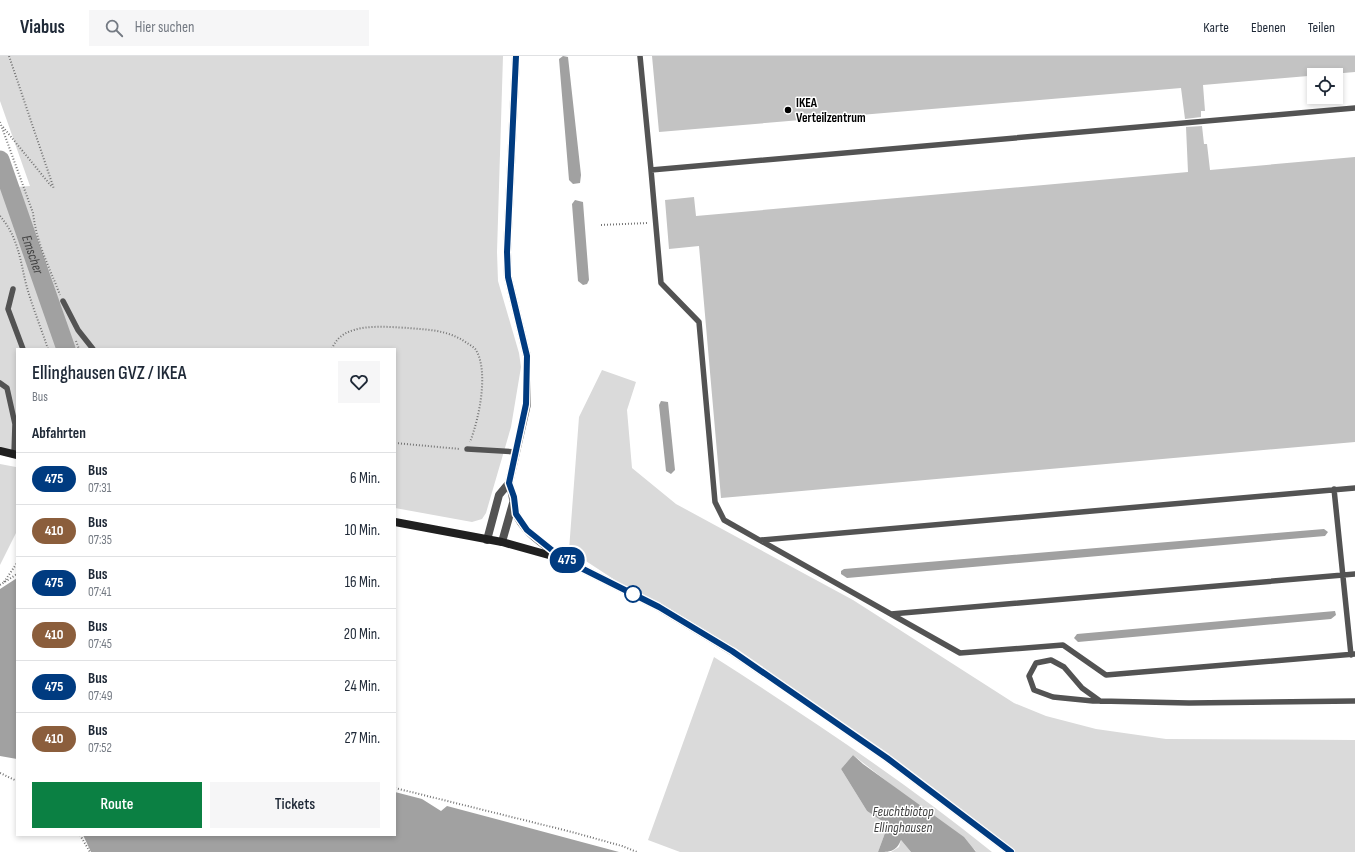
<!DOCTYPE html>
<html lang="de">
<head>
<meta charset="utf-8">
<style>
  :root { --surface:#fff; --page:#f6f6f7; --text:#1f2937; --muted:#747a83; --line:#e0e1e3; --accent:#0b8043 }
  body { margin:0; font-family:"Sofia Sans Condensed",sans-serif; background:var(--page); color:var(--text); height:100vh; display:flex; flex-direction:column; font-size:15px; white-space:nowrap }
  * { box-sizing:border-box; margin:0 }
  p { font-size:13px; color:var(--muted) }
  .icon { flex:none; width:22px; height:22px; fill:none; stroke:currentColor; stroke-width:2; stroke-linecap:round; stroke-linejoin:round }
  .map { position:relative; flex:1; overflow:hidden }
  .side { position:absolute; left:16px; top:292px; width:380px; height:488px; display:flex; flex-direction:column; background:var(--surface); border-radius:0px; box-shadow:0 2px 6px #0003 }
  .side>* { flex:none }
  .badge { padding:0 8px; border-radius:13px; font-size:14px; line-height:26px }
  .fabs { position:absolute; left:1307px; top:12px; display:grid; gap:8px }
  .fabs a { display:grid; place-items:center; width:36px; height:36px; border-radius:0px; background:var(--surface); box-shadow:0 2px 6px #0003; font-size:20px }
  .map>.badge { position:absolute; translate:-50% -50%; box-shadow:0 0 0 2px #fff }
  h2 { padding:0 16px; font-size:15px; line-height:36px }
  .round { display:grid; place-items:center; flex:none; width:42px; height:42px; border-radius:0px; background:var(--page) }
  .headline { display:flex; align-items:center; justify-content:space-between; height:68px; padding:0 16px }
  h1 { font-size:19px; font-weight:600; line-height:30px }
  .cta { display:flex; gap:8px; margin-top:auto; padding:8px 16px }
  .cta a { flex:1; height:46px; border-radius:0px; background:var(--accent); color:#fff; font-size:16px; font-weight:600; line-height:46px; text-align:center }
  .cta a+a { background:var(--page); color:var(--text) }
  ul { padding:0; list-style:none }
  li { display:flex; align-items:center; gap:12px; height:52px; padding:0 16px; border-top:1px solid var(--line) }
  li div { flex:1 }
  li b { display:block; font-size:15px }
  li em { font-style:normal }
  li .badge { min-width:44px; font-weight:700; text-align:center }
  header { display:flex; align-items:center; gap:24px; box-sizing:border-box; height:56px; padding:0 20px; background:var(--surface); border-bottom:1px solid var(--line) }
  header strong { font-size:19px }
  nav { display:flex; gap:22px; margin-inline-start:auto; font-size:14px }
  .search { width:280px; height:36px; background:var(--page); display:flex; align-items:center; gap:10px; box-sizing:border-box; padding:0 14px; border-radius:0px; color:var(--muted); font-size:15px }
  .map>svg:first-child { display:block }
</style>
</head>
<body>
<header>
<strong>Viabus</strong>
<div class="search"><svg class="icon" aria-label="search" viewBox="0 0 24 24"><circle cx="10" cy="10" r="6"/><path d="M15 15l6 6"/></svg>Hier suchen</div>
<nav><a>Karte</a><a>Ebenen</a><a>Teilen</a></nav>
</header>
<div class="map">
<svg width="1355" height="796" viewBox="0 0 1355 796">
  <rect width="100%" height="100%" fill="#fff"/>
  <!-- green -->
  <path fill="#dadada" d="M 0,0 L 503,0 L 497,196 L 498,225 L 519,297 L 521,311 L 511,371 L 486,457 L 482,463 L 472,466 L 395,452 L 395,293 L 17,293 L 17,398 L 0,395 L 0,132 L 30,130 L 0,45 Z
    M 602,314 L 636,326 L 627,354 L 632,412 L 676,448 L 853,544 L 1014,647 L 1046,660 L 1096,673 L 1166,683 L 1355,684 L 1355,796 L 1011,796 L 887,702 L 569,494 L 579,361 Z
    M 0,408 L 16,411 L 17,475 L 0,509 Z
    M 714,601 C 809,662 904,725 992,796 L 976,796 L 975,794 L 853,699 L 841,713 L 867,755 L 882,765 L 885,777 L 878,796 L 680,796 L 648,784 Z
    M 901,784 L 911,796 L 891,796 L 899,791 Z"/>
  <!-- water -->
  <path fill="#a1a1a1" d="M 563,0 L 568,1 L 581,119 L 580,127 L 573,128 L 569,124 L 559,3 Z
    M 575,144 L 583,146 L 589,224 L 587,228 L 583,229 L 578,225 L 572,148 Z
    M 661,345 L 668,346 L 675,414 L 671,418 L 666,415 L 659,349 Z
    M 1324,473 L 1328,476 L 1325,480 L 847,522 L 841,518 L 841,515 L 844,513 Z
    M 17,522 L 17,703 L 0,700 L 0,533 Z
    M 1335,555 L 1336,559 L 1331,563 L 1078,586 L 1074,582 L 1077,578 Z
    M 853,699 L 863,708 L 964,781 L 976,796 L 911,796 L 901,784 C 896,796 890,796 878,796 L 885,777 L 882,765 L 867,755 L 841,713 Z
    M 395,736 L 422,743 L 441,755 L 447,750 L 619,796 L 91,796 L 83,779 L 395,779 Z"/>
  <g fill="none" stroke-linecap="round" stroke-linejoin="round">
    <!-- river -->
    <path stroke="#a1a1a1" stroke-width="19" id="s1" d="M 0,104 L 66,293"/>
  </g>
  <!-- building -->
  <path fill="#c3c3c3" d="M 652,0 L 1355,0 L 1355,16 L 1203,29 L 1205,55 L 1201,55 L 1201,61 L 1185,63 L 1181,32 L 659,76 Z
    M 1202,70 L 1204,88 L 1207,88 L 1210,114 L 1355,101 L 1355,386 L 721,442 L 699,190 L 669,193 L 665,144 L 694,141 L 696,160 L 1188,116 L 1186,71 Z"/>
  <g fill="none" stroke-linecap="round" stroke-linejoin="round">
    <!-- path -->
    <path stroke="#757575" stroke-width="2" stroke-dasharray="1 2" stroke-linecap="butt" d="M 9,0 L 54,133
      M 0,66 L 33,157 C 37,189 49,210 60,239
      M 3,71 L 52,131
      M 0,160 C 18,181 20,203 26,228 C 32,250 41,272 48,293
      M 601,169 L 648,167
      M 76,285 L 79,293
      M 332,293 C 342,265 385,271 409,272 C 430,274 448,274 467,287 C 470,289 474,291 476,294 C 489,316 479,363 470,386
      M 395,387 L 460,393
      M 4,526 L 17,507
      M 0,529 L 17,518
      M 0,717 L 17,725
      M 395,732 L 572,776 L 622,790 L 637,796
      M 80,779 L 90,796"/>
    <!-- service -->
    <path stroke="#535353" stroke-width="5.5" d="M 640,0 L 651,114 L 1355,52
      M 651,114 L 661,227 L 699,266 L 715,446 L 724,464 L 960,597 L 1063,589 L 1106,619 L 1355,598
      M 13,233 L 8,253 L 23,293
      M 63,245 L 78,274 L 93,293
      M 0,327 L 7,332 L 15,368 L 14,398
      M 467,393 L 517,396
      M 1334,433 L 1351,599
      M 761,484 L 1355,432
      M 891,558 L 1355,518
      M 1100,645 L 1082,632 L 1064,611 L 1051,604 L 1036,607 L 1029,620 L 1034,634 L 1053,641 L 1093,645 L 1100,645 L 1189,647 L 1355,645"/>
    <!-- minor -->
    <path stroke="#535353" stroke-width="8" d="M 509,427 C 513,437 513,447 516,457 C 523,477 547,490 563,503
      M 487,484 L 499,439 L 509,427 L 527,348 L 527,300 L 508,221 L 507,196 L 516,0
      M 502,486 L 513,447"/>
    <!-- secondary -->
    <path stroke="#202020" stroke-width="8" d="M 0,395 L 17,399
      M 395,466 L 502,486 L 563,503 L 659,551 L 732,595 L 887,702 L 1011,796"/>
  </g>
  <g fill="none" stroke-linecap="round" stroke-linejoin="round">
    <defs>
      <path id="line" d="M 516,0 L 507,196 L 508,221 L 527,300 L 526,348 L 509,427 L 514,441 L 516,458 L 527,474 L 563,503 L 659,551 L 732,595 L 887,702 L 1011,796"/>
    </defs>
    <!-- line casing -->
    <use href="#line" stroke="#fff" stroke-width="9"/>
    <!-- line -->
    <use href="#line" stroke="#003b80" stroke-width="6"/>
  </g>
  <!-- markers -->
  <circle fill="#000" stroke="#fff" stroke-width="1.5" cx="788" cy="54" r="4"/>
  <circle fill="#fff" stroke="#003b80" stroke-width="2" cx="633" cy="538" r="8"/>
  <g text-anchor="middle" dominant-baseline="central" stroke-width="3" stroke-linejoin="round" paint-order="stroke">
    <!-- poi labels -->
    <g font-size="13" font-weight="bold" fill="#000" stroke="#fff" text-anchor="start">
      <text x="796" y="47">IKEA<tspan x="796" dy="15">Verteilzentrum</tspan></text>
    </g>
    <!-- water labels -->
    <g font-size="14" font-style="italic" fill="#424242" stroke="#fff">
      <text stroke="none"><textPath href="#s1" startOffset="100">Emscher</textPath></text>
      <text x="903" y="755">Feuchtbiotop<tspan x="903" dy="16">Ellinghausen</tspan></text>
    </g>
  </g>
</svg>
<div class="fabs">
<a><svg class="icon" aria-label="locate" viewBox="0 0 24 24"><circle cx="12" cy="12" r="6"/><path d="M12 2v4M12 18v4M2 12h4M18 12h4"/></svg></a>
</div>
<b class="badge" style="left:567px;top:504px;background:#003b80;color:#fff">475</b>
<section class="side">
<div class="headline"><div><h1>Ellinghausen GVZ / IKEA</h1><p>Bus</p></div><a class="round"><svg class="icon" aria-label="heart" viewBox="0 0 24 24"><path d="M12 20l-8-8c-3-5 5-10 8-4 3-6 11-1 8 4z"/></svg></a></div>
<h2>Abfahrten</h2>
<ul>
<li><span class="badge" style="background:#003b80;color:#fff">475</span><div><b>Bus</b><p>07:31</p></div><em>6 Min.</em></li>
<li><span class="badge" style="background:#8b5e3c;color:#fff">410</span><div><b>Bus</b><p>07:35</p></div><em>10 Min.</em></li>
<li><span class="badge" style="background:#003b80;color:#fff">475</span><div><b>Bus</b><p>07:41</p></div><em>16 Min.</em></li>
<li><span class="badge" style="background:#8b5e3c;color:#fff">410</span><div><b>Bus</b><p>07:45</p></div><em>20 Min.</em></li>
<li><span class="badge" style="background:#003b80;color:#fff">475</span><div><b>Bus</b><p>07:49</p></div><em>24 Min.</em></li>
<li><span class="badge" style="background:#8b5e3c;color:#fff">410</span><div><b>Bus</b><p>07:52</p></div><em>27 Min.</em></li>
</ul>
<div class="cta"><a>Route</a><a>Tickets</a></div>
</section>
</div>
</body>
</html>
